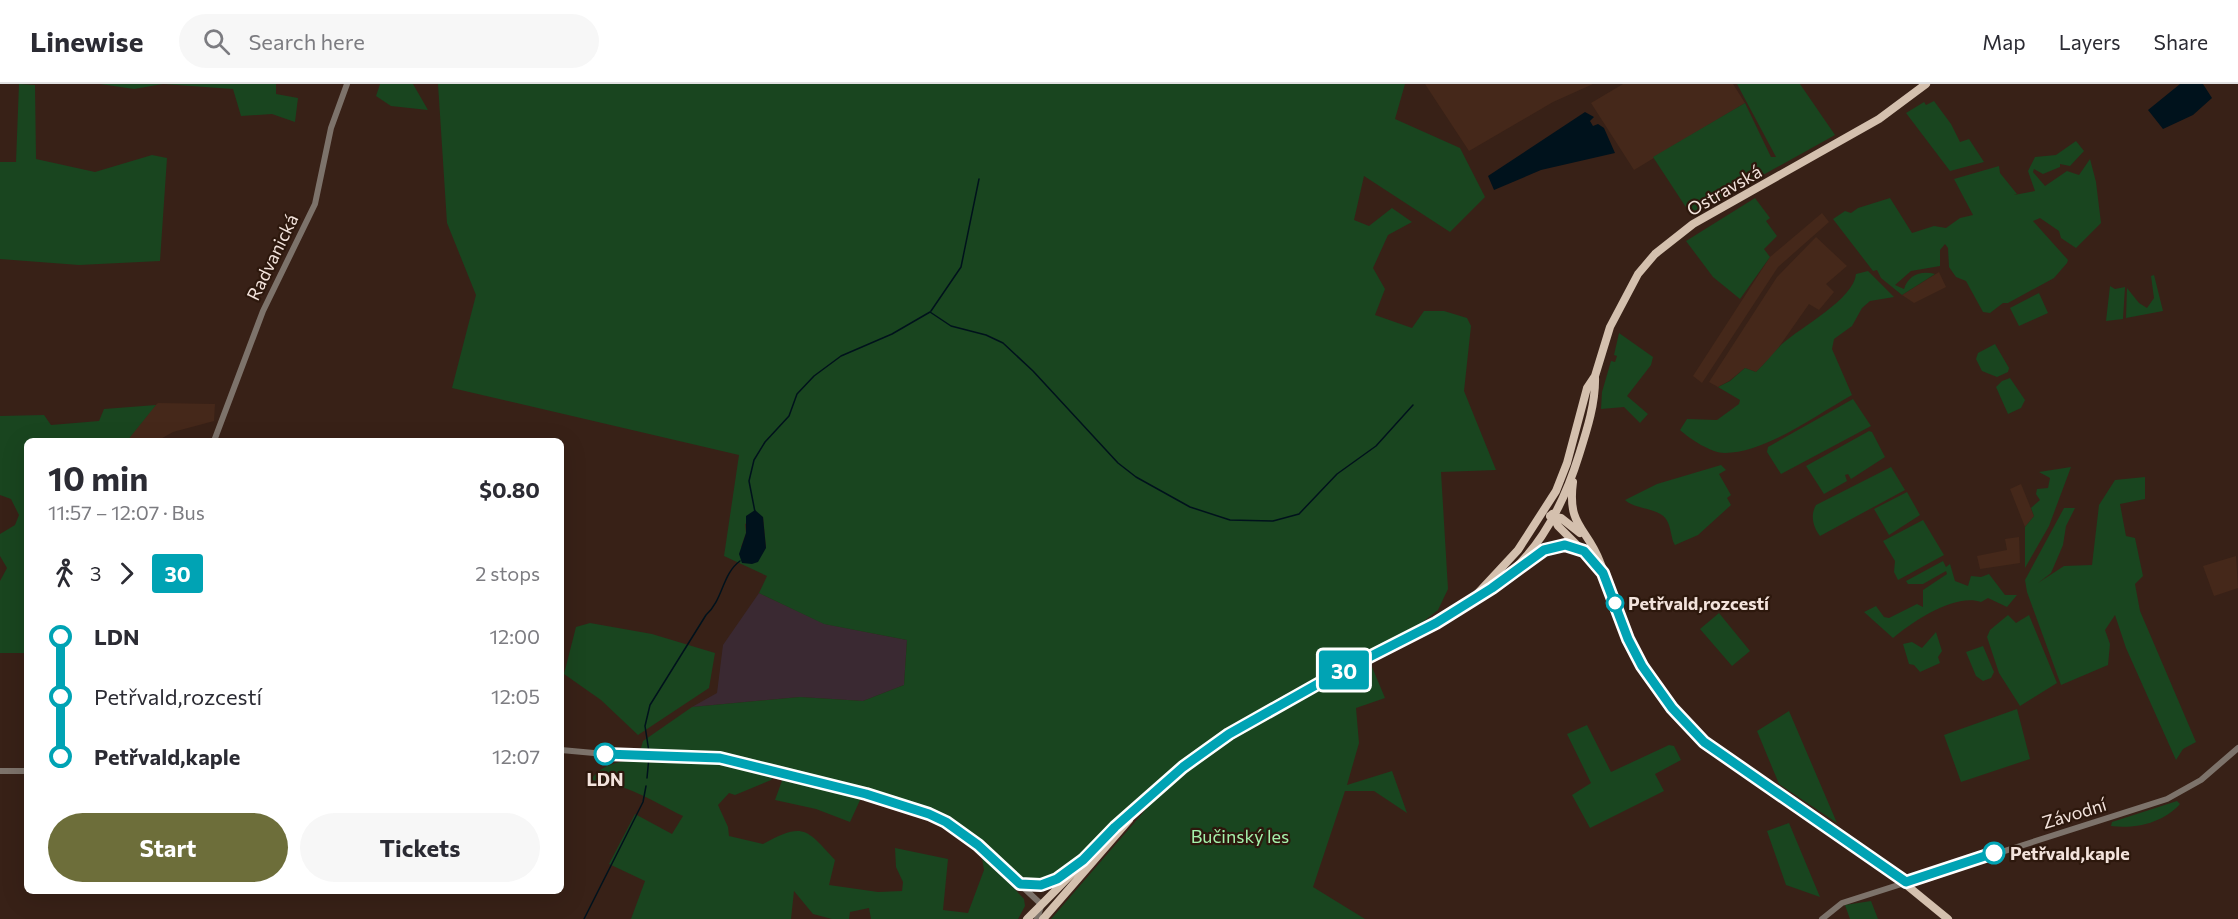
<!DOCTYPE html>
<html lang="en">
<head>
<meta charset="utf-8">
<style>
  :root { --surface:#fff; --page:#f7f7f7; --text:#2b2b33; --muted:#7c7c81; --line:#e1e1e2; --accent:#6d6e3a }
  body { margin:0; font-family:Commissioner,sans-serif; background:var(--page); color:var(--text); height:100vh; display:flex; flex-direction:column; font-size:22px; white-space:nowrap }
  * { box-sizing:border-box; margin:0 }
  p { font-size:20px; color:var(--muted) }
  .icon { flex:none; width:33px; height:33px; fill:none; stroke:currentColor; stroke-width:2; stroke-linecap:round; stroke-linejoin:round }
  .map { position:relative; flex:1; overflow:hidden }
  .sheet { position:absolute; left:24px; top:354px; width:540px; height:456px; display:flex; flex-direction:column; background:var(--surface); border-radius:9px; box-shadow:0 6px 24px #0002 }
  .sheet>* { flex:none }
  .badge { padding:0 12px; border-radius:4px; font-size:21px; line-height:39px }
  .map>.badge { position:absolute; translate:-50% -50%; box-shadow:0 0 0 3px #fff }
  .legs { display:flex; align-items:center; gap:9px; height:66px; padding:0 24px; font-size:20px }
  .legs p { margin-inline-start:auto }
  .overview { display:flex; align-items:center; justify-content:space-between; height:102px; padding:0 24px }
  h1 { font-size:33px; font-weight:700; line-height:45px }
  .cta { display:flex; gap:12px; margin-top:auto; padding:12px 24px }
  .cta a { flex:1; height:69px; border-radius:36px; background:var(--accent); color:#fff; font-size:24px; font-weight:700; line-height:69px; text-align:center }
  .cta a+a { background:var(--page); color:var(--text) }
  ul { padding:0 24px; list-style:none }
  li { display:flex; align-items:center; gap:21px; height:60px; font-size:22px }
  li i { display:grid; place-items:center; width:9px; height:100%; margin:0 8px; background:currentColor }
  li i::after { content:''; width:15px; height:15px; margin:-8px; border:4px solid; border-radius:50%; background:var(--surface) }
  li p { margin-inline-start:auto }
  li:first-child i { background:linear-gradient(#0000 50%,currentColor 0) }
  li:last-child i { background:linear-gradient(currentColor 50%,#0000 0) }
  header { display:flex; align-items:center; gap:36px; box-sizing:border-box; height:84px; padding:0 30px; background:var(--surface); border-bottom:2px solid var(--line) }
  header strong { font-size:28px }
  nav { display:flex; gap:33px; margin-inline-start:auto; font-size:21px }
  .search { width:420px; height:54px; background:var(--page); display:flex; align-items:center; gap:15px; box-sizing:border-box; padding:0 21px; border-radius:33px; color:var(--muted); font-size:22px }
  .map>svg:first-child { display:block }
</style>
</head>
<body>
<header>
<strong>Linewise</strong>
<div class="search"><svg class="icon" aria-label="search" viewBox="0 0 24 24"><circle cx="10" cy="10" r="6"/><path d="M15 15l6 6"/></svg>Search here</div>
<nav><a>Map</a><a>Layers</a><a>Share</a></nav>
</header>
<div class="map">
<svg width="2238" height="835" viewBox="0 0 2238 835">
  <rect width="100%" height="100%" fill="#382117"/>
  <!-- built -->
  <path fill="#45281a" d="M 1425,0 L 1593,0 L 1553,18 L 1469,67 Z
    M 1623,0 L 1733,0 L 1745,19 L 1634,86 L 1591,19 Z
    M 1822,129 L 1829,138 L 1778,183 L 1702,299 L 1693,292 L 1770,173 Z
    M 1816,153 L 1847,182 L 1826,200 L 1834,208 L 1819,226 L 1809,220 L 1774,270 L 1756,288 L 1745,284 L 1729,297 L 1718,303 L 1709,298 L 1777,193 Z
    M 1939,188 L 1946,203 L 1914,219 L 1902,211 Z
    M 158,319 L 215,320 L 214,337 L 173,348 L 157,357 L 127,357 L 145,331 Z
    M 2021,400 L 2034,432 L 2025,443 L 2010,405 Z
    M 2019,453 L 2020,479 L 1980,485 L 1977,472 L 2007,466 L 2005,455 Z
    M 2236,472 L 2238,504 L 2214,512 L 2203,482 Z"/>
  <!-- medical -->
  <path fill="#3a2932" d="M 759,509 L 825,540 L 907,556 L 904,601 L 863,617 L 800,613 L 692,623 L 717,609 L 723,561 Z"/>
  <!-- green -->
  <path fill="#19451f" fill-rule="evenodd" d="M 19,0 L 35,1 L 36,75 L 95,88 L 152,71 L 167,74 L 160,177 L 79,181 L 0,175 L 0,78 L 16,78 Z
    M 100,0 L 276,0 L 276,10 L 298,14 L 295,38 L 272,30 L 241,32 L 233,5 L 163,0 L 134,5 Z
    M 380,0 L 413,0 L 428,26 L 391,22 L 376,12 Z
    M 438,0 L 1405,0 L 1395,35 L 1460,64 L 1485,113 L 1450,148 L 1364,92 L 1354,136 L 1369,142 L 1392,124 L 1412,138 L 1388,151 L 1373,184 L 1385,205 L 1375,231 L 1412,244 L 1424,227 L 1444,227 L 1467,234 L 1471,242 L 1464,307 L 1496,386 L 1441,388 L 1448,505 L 1438,526 L 1419,541 L 1311,597 L 1212,654 L 1146,708 L 1054,794 L 1043,798 L 1027,797 L 961,743 L 932,727 L 740,674 L 698,668 L 645,669 L 641,664 L 643,657 L 692,623 L 800,613 L 863,617 L 904,601 L 907,556 L 824,540 L 759,509 L 767,492 L 724,472 L 739,371 L 452,304 L 476,211 L 447,139 ZM 763,433 L 766,464 L 741,463 L 746,449 L 745,440 Z
    M 1737,0 L 1800,0 L 1835,51 L 1691,131 L 1653,73 L 1745,19 L 1771,73 L 1776,73 Z
    M 1934,17 L 1951,40 L 1960,58 L 1969,55 L 1984,78 L 1950,87 L 1906,29 L 1924,18 L 1926,21 Z
    M 2076,57 L 2084,67 L 2070,82 L 2060,80 L 2060,83 L 2043,90 L 2034,85 L 2033,88 L 2045,102 L 2067,87 L 2079,91 L 2090,75 L 2096,98 L 2101,139 L 2076,164 L 2061,154 L 2059,147 L 2040,134 L 2033,137 L 2068,176 L 2067,179 L 2054,194 L 2008,219 L 2003,219 L 1990,229 L 1983,228 L 1966,197 L 1956,193 L 1949,183 L 1948,164 L 1945,160 L 1940,166 L 1940,182 L 1911,187 L 1895,201 L 1904,205 C 1908,191 1921,186 1935,190 L 1902,211 L 1881,194 L 1877,186 L 1873,187 L 1833,135 L 1845,127 L 1851,129 L 1858,124 L 1890,114 L 1912,149 L 1934,142 L 1946,144 L 1960,134 L 1973,131 L 1954,95 L 1999,82 L 2000,89 L 2017,110 L 2014,111 L 2035,107 L 2028,87 L 2035,73 L 2056,71 Z
    M 1755,114 L 1770,134 L 1766,137 L 1777,152 L 1764,165 L 1770,173 L 1740,215 L 1713,193 L 1686,157 Z
    M 1868,187 L 1894,213 L 1870,217 L 1862,224 L 1852,242 L 1834,255 L 1832,265 L 1852,311 C 1816,331 1767,368 1725,369 C 1711,369 1690,355 1680,346 L 1687,335 L 1717,336 L 1739,320 L 1740,316 L 1718,303 L 1730,297 L 1745,284 L 1756,288 C 1766,279 1773,269 1782,260 C 1801,243 1854,215 1856,190 Z
    M 2154,191 L 2163,227 L 2126,234 L 2127,204 L 2139,219 L 2147,224 L 2154,214 L 2151,192 Z
    M 2110,202 L 2115,205 L 2125,203 L 2123,235 L 2106,237 Z
    M 2039,209 L 2048,229 L 2019,242 L 2010,224 Z
    M 1619,249 L 1653,273 L 1651,281 L 1627,312 L 1648,330 L 1640,339 L 1624,323 L 1601,325 L 1602,308 L 1611,277 L 1615,278 L 1617,272 L 1614,271 Z
    M 1995,260 L 2009,284 L 2008,288 L 1997,293 L 1982,287 L 1976,275 L 1978,269 Z
    M 2010,294 L 2025,316 L 2021,324 L 2008,330 L 1996,303 L 2002,297 Z
    M 1853,315 L 1871,342 L 1781,390 L 1767,368 L 1768,363 Z
    M 156,321 L 127,357 L 27,357 L 27,569 L 0,569 L 0,497 L 7,484 L 0,472 L 0,450 L 15,441 L 19,431 L 11,415 L 0,411 L 0,332 L 44,331 L 51,341 L 99,337 L 104,325 Z
    M 1869,347 L 1872,348 L 1885,373 L 1851,395 L 1848,390 L 1845,391 L 1847,397 L 1824,410 L 1806,382 Z
    M 1721,381 L 1726,386 L 1719,390 L 1731,411 L 1727,414 L 1731,421 L 1698,451 L 1675,461 C 1670,454 1672,438 1662,431 C 1650,423 1635,425 1625,416 L 1657,400 Z
    M 1891,383 L 1905,406 L 1820,452 C 1813,443 1810,431 1816,421 Z
    M 2071,383 L 2049,442 L 2025,484 L 2025,443 L 2034,432 L 2031,424 L 2040,416 L 2036,410 L 2037,405 L 2048,404 L 2050,394 L 2039,388 Z
    M 2145,393 L 2145,415 L 2120,420 L 2126,452 L 2135,454 L 2143,492 L 2135,500 L 2140,527 L 2196,658 L 2183,665 L 2176,676 L 2126,564 L 2115,531 L 2105,546 L 2110,560 L 2108,581 L 2061,601 L 2027,508 L 2025,496 L 2064,424 L 2075,424 L 2066,442 L 2063,461 L 2051,489 L 2038,499 L 2064,482 L 2092,481 L 2099,421 L 2115,396 Z
    M 1907,408 L 1920,431 L 1889,451 L 1874,425 Z
    M 1923,436 L 1944,471 L 1898,496 L 1894,488 L 1895,477 L 1883,457 Z
    M 1943,477 L 1946,483 L 1950,480 L 1955,497 L 1968,502 L 1971,492 L 1981,493 L 1989,490 L 2005,511 L 2017,511 L 2007,523 L 1988,514 L 1981,518 C 1956,509 1913,537 1893,554 L 1864,528 L 1876,522 L 1884,533 L 1889,534 L 1917,520 L 1923,523 L 1923,506 L 1947,490 L 1946,487 L 1923,500 L 1908,500 L 1906,497 Z
    M 1719,529 L 1750,567 L 1732,582 L 1700,545 Z
    M 2008,531 L 2016,539 L 2029,531 L 2057,599 L 2020,622 L 1999,589 L 1987,553 L 1990,546 Z
    M 590,539 L 652,550 L 715,569 L 709,604 L 638,651 L 601,616 L 564,590 L 576,543 Z
    M 1936,548 L 1942,567 L 1938,573 L 1940,579 L 1920,588 L 1914,581 L 1909,580 L 1903,560 L 1912,558 L 1922,564 Z
    M 1983,562 L 1994,588 L 1991,594 L 1983,597 L 1976,592 L 1966,568 Z
    M 1372,583 L 1385,614 L 1356,624 L 1359,659 L 1347,701 L 1392,687 L 1407,729 L 1374,707 L 1345,707 L 1313,803 L 1365,835 L 1051,835 L 1154,716 L 1186,687 L 1252,642 L 1353,587 Z
    M 2017,625 L 2030,675 L 1961,698 L 1944,651 Z
    M 1789,627 L 1837,739 L 1779,700 L 1757,647 Z
    M 1587,641 L 1611,688 L 1669,661 L 1674,662 L 1681,676 L 1655,690 L 1664,707 L 1590,744 L 1572,711 L 1591,699 L 1567,650 Z
    M 677,676 L 729,680 L 775,690 L 771,696 L 735,711 L 729,709 L 718,721 L 728,743 L 729,752 L 763,760 C 803,738 806,744 835,776 L 829,801 L 878,808 L 902,807 L 903,798 L 896,783 L 895,764 L 948,775 L 943,826 L 968,829 L 984,786 L 982,774 L 984,772 L 1024,815 L 1025,822 L 1018,835 L 871,835 L 869,824 L 850,828 L 849,835 L 832,835 L 813,830 L 794,807 L 791,835 L 631,835 L 645,797 L 609,780 L 635,730 L 672,750 L 683,732 C 652,717 625,699 591,696 C 607,670 650,677 677,676 Z
    M 783,694 L 861,714 L 850,738 L 816,725 L 775,716 Z
    M 2177,717 L 2180,720 C 2163,739 2136,745 2111,742 L 2112,738 Z
    M 1789,739 L 1820,813 L 1786,801 L 1767,747 Z
    M 1871,817 L 1878,835 L 1850,835 L 1845,821 Z"/>
  <!-- water -->
  <path fill="#00121c" d="M 2180,0 L 2203,0 L 2212,14 L 2193,31 L 2163,45 L 2148,26 Z
    M 1585,28 L 1594,33 L 1590,37 L 1593,42 L 1598,40 L 1604,44 L 1615,69 L 1541,86 L 1494,106 L 1488,92 L 1491,90 Z
    M 755,426 L 763,433 L 766,464 L 758,478 L 752,480 L 742,479 L 739,470 L 746,449 L 746,432 Z"/>
  <g fill="none" stroke-linecap="round" stroke-linejoin="round">
    <!-- stream -->
    <path stroke="#00121c" stroke-width="1.5" d="M 931,227 L 961,183 L 979,95
      M 755,428 L 749,397 L 754,376 L 765,358 L 789,332 L 797,310 L 814,292 L 841,272 L 892,250 L 930,228 L 951,242 L 986,251 L 1003,259 L 1033,287 L 1118,379 L 1136,393 L 1190,423 L 1230,436 L 1273,437 L 1299,430 L 1337,390 L 1376,362 L 1413,321
      M 649,668 L 645,642 L 650,621 L 706,531 C 723,516 722,490 740,477
      M 647,694 L 649,673
      M 584,835 L 643,718 L 646,702"/>
    <!-- minor -->
    <path stroke="#7d736b" stroke-width="6" d="M 214,357 L 263,227 L 315,120 L 331,44 L 347,0
      M 561,666 L 605,670 L 720,674 L 767,684 L 916,726 L 946,738 L 978,761 L 1042,821
      M 0,687 L 27,687
      M 1020,800 L 1049,800 L 1080,778
      M 1037,835 L 1041,822
      M 1822,835 L 1842,819 L 2167,715 L 2201,696 L 2238,664"/>
    <!-- major -->
    <path stroke="#d4c0ae" stroke-width="8" d="M 1573,398 C 1567,443 1587,443 1600,478 C 1612,507 1620,539 1634,568 C 1654,610 1689,646 1725,675 L 1882,781 L 1948,835
      M 1552,430 L 1558,442 L 1599,483
      M 1550,432 L 1561,434 L 1580,449
      M 1521,481 C 1541,467 1556,455 1581,465
      M 1478,509 L 1518,466 L 1556,407 L 1567,379 L 1587,304 L 1595,292 L 1610,243 L 1638,190 L 1655,170 L 1693,140 L 1879,35 L 1926,0
      M 1027,835 C 1089,775 1144,708 1216,658 C 1272,619 1335,590 1395,559 C 1435,539 1478,518 1511,488 C 1544,458 1566,413 1579,371 C 1587,346 1596,318 1595,292
      M 1043,835 L 1129,736"/>
  </g>
  <g fill="none" stroke-linecap="round" stroke-linejoin="round">
    <defs>
      <path id="line-1" d="M 605,670 L 720,674 L 866,710 L 929,730 L 946,738 L 978,761 L 1020,800 L 1041,801 L 1057,795 L 1083,776 L 1115,743 L 1183,683 L 1229,650 L 1332,592 L 1436,539 L 1492,504 L 1544,466 L 1565,461 L 1584,467 L 1603,489 L 1628,555 L 1642,582 L 1672,624 L 1704,658 L 1906,798 L 1994,769"/>
    </defs>
    <!-- line-1 casing -->
    <use href="#line-1" stroke="#fff" stroke-width="14"/>
    <!-- line-1 -->
    <use href="#line-1" stroke="#00a3b4" stroke-width="9"/>
  </g>
  <!-- markers -->
  <g fill="#fff" stroke="#00a3b4" stroke-width="3">
    <circle cx="1615" cy="519" r="8"/>
    <circle cx="605" cy="670" r="10"/>
    <circle cx="1994" cy="769" r="10"/>
  </g>
  <g text-anchor="middle" dominant-baseline="central" stroke-width="4.5" stroke-linejoin="round" paint-order="stroke">
    <!-- street labels -->
    <g font-size="18" fill="#f3e3dc" stroke="#2d180d">
      <text transform="translate(1724 106) rotate(-30)">Ostravská</text>
      <text transform="translate(272 173) rotate(-64)">Radvanická</text>
      <text transform="translate(2074 729) rotate(-17)">Závodní</text>
    </g>
    <!-- stop labels -->
    <g font-size="18" font-weight="bold" fill="#f3e3dc" stroke="#2d180d" text-anchor="start">
      <text x="1628" y="519">Petřvald,rozcestí</text>
      <text x="605" y="695" text-anchor="middle">LDN</text>
      <text x="2010" y="769">Petřvald,kaple</text>
    </g>
    <!-- park labels -->
    <g font-size="18" fill="#a5f2ab" stroke="#2d180d">
      <text x="1240" y="752">Bučinský les</text>
    </g>
  </g>
</svg>
<b class="badge" style="left:1344px;top:586px;background:#00a3b4;color:#fff">30</b>
<section class="sheet">
<div class="overview"><div><h1>10 min</h1><p>11:57 – 12:07 · Bus</p></div><b>$0.80</b></div>
<div class="legs"><svg class="icon" aria-label="walk" viewBox="0 0 24 24"><circle cx="13" cy="4" r="2"/><path d="M13 8l-2 6 4 7M11 14l-3 7M7 12l3-4h3l4 4"/></svg>3<svg class="icon" aria-label="forward" viewBox="0 0 24 24"><path d="M9 5l7 7-7 7"/></svg><b class="badge" style="background:#00a3b4;color:#fff">30</b><p>2 stops</p></div>
<ul>
<li><i style="color:#00a3b4"></i><b>LDN</b><p>12:00</p></li>
<li><i style="color:#00a3b4"></i><span>Petřvald,rozcestí</span><p>12:05</p></li>
<li><i style="color:#00a3b4"></i><b>Petřvald,kaple</b><p>12:07</p></li>
</ul>
<div class="cta"><a>Start</a><a>Tickets</a></div>
</section>
</div>
</body>
</html>
